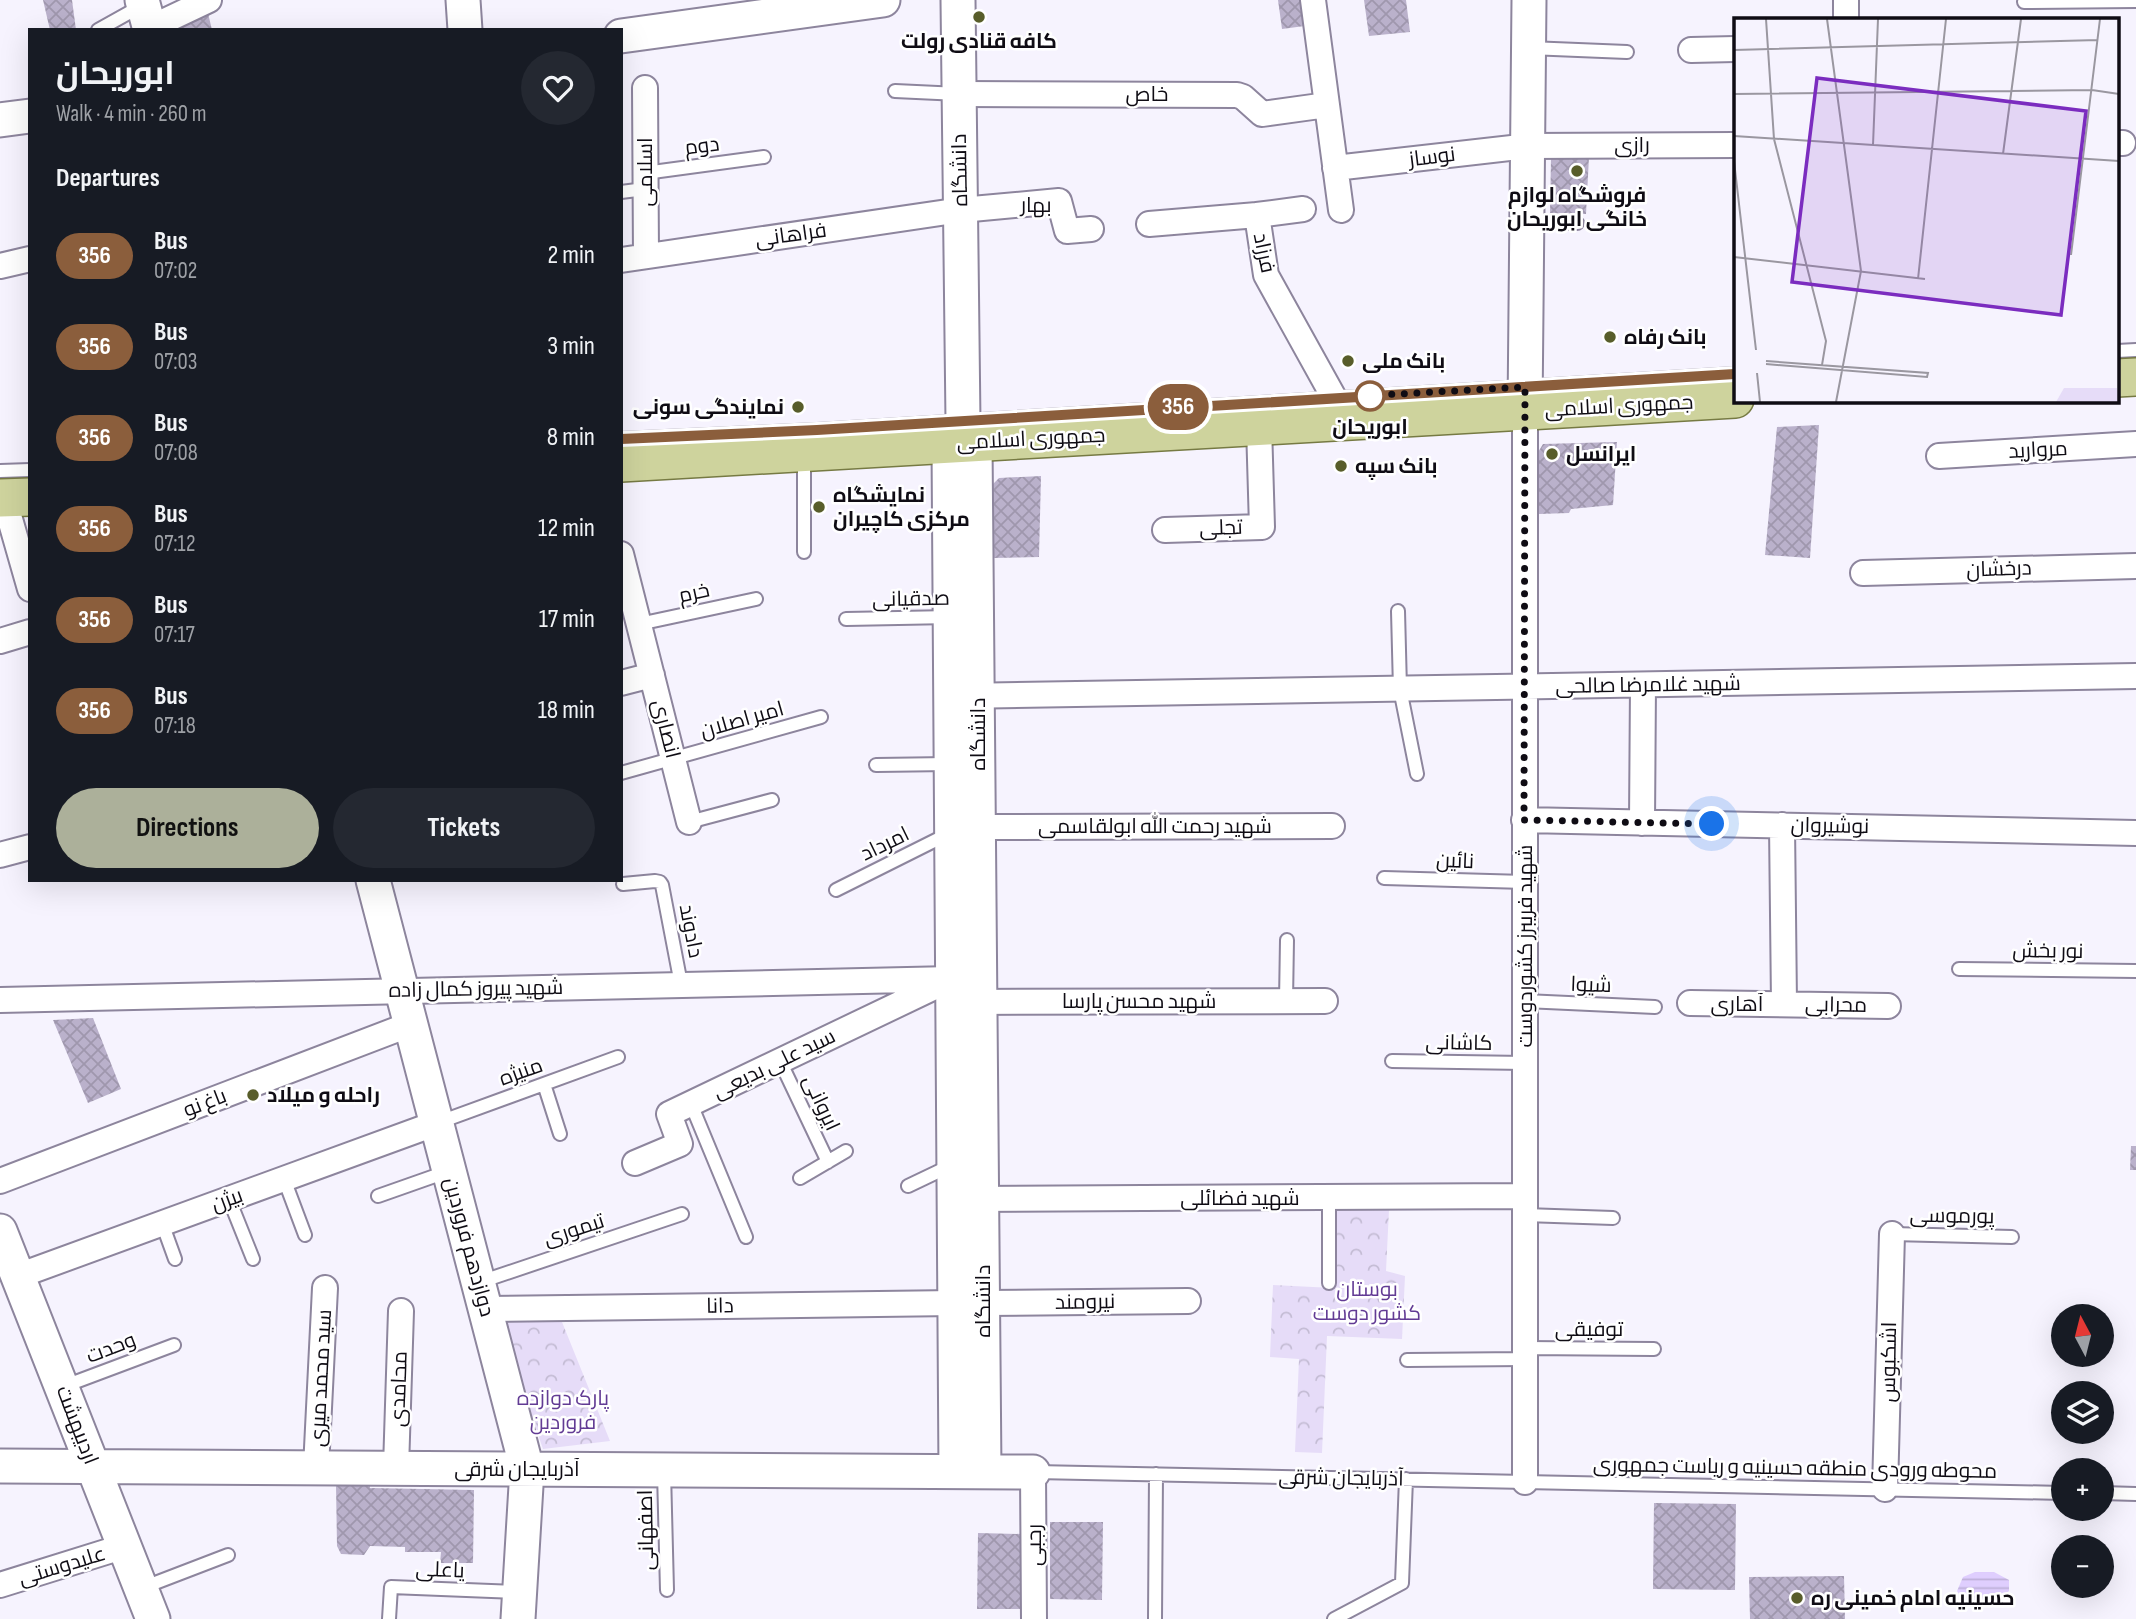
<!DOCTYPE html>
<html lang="en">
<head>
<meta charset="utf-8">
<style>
  :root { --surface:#171b24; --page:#242831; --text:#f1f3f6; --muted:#9ea1a6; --accent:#acb09a }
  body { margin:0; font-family:"Sofia Sans Condensed",Cairo,sans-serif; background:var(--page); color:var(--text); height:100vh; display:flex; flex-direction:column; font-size:26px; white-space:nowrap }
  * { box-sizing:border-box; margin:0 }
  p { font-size:23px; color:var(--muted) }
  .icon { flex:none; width:38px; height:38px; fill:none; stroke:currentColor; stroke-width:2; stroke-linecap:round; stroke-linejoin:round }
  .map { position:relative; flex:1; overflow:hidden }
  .panel { position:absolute; left:28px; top:28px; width:595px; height:854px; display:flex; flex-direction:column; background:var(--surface); border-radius:0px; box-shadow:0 7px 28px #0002 }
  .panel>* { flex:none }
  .badge { padding:0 14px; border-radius:23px; font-size:24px; line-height:46px }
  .needle { width:46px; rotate:353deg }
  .buttons { position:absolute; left:2051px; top:1304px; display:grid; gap:14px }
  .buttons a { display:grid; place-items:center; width:63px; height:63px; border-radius:50%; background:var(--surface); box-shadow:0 7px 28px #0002; font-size:35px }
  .you { position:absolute; width:35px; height:35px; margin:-18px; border:5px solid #fff; border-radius:50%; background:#1a73e8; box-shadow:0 0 0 10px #1a73e833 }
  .map>.badge { position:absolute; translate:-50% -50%; box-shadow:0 0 0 4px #fff }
  h2 { padding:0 28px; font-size:26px; line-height:63px }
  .round { display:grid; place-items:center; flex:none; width:74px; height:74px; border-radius:37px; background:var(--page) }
  .head { display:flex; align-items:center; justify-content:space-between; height:119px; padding:0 28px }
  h1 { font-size:33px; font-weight:700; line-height:52px }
  .action { display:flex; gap:14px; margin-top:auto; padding:14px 28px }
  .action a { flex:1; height:80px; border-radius:42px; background:var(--accent); color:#111; font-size:28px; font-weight:700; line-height:80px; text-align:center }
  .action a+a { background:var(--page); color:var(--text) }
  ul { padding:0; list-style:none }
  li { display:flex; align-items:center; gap:21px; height:91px; padding:0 28px }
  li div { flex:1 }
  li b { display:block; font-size:26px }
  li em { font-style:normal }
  li .badge { min-width:77px; font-weight:700; text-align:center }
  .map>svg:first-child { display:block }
</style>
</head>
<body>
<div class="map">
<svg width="2136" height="1619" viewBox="0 0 2136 1619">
  <defs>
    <pattern id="forest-crowns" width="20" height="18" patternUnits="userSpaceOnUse" patternTransform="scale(1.75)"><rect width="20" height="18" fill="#e6dcf8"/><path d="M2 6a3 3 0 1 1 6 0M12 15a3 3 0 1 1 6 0" fill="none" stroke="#c4bcd4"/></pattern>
    <pattern id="water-rules" width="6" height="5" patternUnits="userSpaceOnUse" patternTransform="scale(1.75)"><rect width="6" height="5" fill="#dfcefe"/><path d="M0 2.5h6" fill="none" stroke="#beb0d9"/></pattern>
    <pattern id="building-cross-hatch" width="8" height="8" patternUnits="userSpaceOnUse" patternTransform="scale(1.75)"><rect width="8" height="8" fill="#bab1cb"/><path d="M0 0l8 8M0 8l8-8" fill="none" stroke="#9f97ad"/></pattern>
  </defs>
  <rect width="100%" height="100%" fill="#f6f3fe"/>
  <!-- forest -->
  <path fill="url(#forest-crowns)" d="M 1337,1208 L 1389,1210 L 1386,1271 L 1405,1276 L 1402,1339 L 1327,1336 L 1322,1453 L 1295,1452 L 1299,1359 L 1270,1357 L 1273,1285 L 1333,1288 Z
    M 498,1319 L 562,1322 L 610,1441 L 543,1449 Z"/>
  <!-- water -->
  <path fill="url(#water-rules)" d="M 1975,1572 L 1994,1572 L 2009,1580 L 2009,1591 L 2000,1598 L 1964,1601 L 1957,1591 L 1963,1577 Z"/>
  <!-- building -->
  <path fill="url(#building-cross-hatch)" d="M 43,0 L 72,0 L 76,30 L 50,30 Z
    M 1278,0 L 1308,0 L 1312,25 L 1282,29 Z
    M 1364,0 L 1406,0 L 1410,32 L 1369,36 Z
    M 208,13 L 212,30 L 170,30 Z
    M 1589,157 L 1586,214 L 1550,213 L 1551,158 Z
    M 1819,425 L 1810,558 L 1765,555 L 1777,427 Z
    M 1617,442 L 1613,505 L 1571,509 L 1569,513 L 1539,514 L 1537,454 L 1543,444 Z
    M 1041,476 L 1039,557 L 994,558 L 993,484 L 999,478 Z
    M 93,1018 L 121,1089 L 88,1103 L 53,1020 Z
    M 2131,1146 L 2136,1146 L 2136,1170 L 2130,1170 Z
    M 336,1485 L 370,1485 L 370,1488 L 474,1490 L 473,1563 L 440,1563 L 441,1552 L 405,1552 L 405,1547 L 370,1546 L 364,1555 L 341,1554 L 337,1546 Z
    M 1654,1503 L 1736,1504 L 1735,1590 L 1653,1589 Z
    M 1050,1522 L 1103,1522 L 1102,1600 L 1050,1599 Z
    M 978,1533 L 1022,1534 L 1021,1609 L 977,1609 Z
    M 1844,1576 L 1845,1619 L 1750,1619 L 1749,1577 Z"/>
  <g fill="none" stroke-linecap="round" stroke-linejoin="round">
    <defs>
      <path id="lane" d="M 2024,2 L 2136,1
        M 98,30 L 141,6
        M 1529,48 L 1627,52
        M 895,91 L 959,94
        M 645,173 L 764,157
        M 621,192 L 645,189
        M 1527,223 L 1577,223
        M 2117,351 L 2136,350
        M 621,439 L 817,430 L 1735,374
        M 804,454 L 804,552
        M 0,471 L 30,470
        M 1398,611 L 1400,689 L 1417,774
        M 846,619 L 951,617
        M 639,624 L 756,599
        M 876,765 L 949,764
        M 621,773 L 821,717
        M 689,822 L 772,800
        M 1384,878 L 1525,882
        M 623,884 L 655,881 L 660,882 L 662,885 L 681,984
        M 836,890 L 948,834
        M 1959,969 L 2136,971
        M 1286,1001 L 1287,940
        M 1525,1001 L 1655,1007
        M 780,1061 L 828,1162
        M 1392,1061 L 1525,1063
        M 544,1084 L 560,1134
        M 691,1104 L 746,1237
        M 437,1123 L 618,1057
        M 800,1178 L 846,1151
        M 284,1179 L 305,1235
        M 908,1186 L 952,1165
        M 378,1196 L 449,1171
        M 1329,1197 L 1329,1283
        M 229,1199 L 253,1259
        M 1525,1215 L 1613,1218
        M 162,1223 L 175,1259
        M 1892,1234 L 2012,1237
        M 480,1282 L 682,1214
        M 1525,1348 L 1654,1349
        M 1407,1360 L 1525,1359
        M 62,1387 L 174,1345
        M 664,1472 L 667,1590
        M 1035,1472 L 2063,1493
        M 2102,1493 L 2136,1494
        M 142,1588 L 228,1555
        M 389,1619 L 391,1587 L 519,1592
        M 1155,1619 L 1156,1474
        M 1334,1619 L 1402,1583 L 1406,1479"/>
      <path id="street" d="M 1313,0 L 1341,210
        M 1846,0 L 1846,19
        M 150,28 L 209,0
        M 1691,50 L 1735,49
        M 645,88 L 646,256
        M 960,94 L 1237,95 L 1243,97 L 1262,114 L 1327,105
        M 2117,143 L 2123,143
        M 1335,168 L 1528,146 L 1735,145
        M 1257,215 L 1303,209
        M 1149,224 L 1257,215 L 1266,275 L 1347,421
        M 621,260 L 961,210 L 1059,201 L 1067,231 L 1091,229
        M 0,266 L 30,259
        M 1939,456 L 2136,444
        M 4,498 L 30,589
        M 1165,530 L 1262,527 L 1259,426
        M 621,554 L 689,822
        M 1863,573 L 2136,566
        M 0,641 L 30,632
        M 621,683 L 652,675
        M 961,696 L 2136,676
        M 1524,820 L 2136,833
        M 1642,823 L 1643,685
        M 1782,825 L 1784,1004
        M 979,827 L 1332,826
        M 0,855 L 30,847
        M 0,1000 L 952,979
        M 965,1002 L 1325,1001
        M 1690,1003 L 1888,1006
        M 635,1163 L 680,1144 L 669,1114 L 945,982
        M 0,1181 L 411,1024
        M 966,1199 L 1525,1196
        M 18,1276 L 437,1123
        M 983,1303 L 1188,1301
        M 485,1309 L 955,1303
        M 316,1468 L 325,1288
        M 396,1468 L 401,1311
        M 1033,1472 L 1034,1619
        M 1525,1482 L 1525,411
        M 1885,1489 L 1892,1234
        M 0,1585 L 125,1546"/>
      <path id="secondary" d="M 142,0 L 150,30
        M 463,0 L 465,30
        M 958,0 L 963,421 L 975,443 L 984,1471
        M 621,36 L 883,0
        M 0,120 L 30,116
        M 1525,411 L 1529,0
        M 949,444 L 956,1471
        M 373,880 L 527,1469 L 518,1619
        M 0,1231 L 153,1619
        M 0,1466 L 1033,1472"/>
      <path id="primary" d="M 2117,378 L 2136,377
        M 621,463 L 1735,399
        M 0,498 L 30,497"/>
    </defs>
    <!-- lane casing -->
    <use href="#lane" stroke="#8d859d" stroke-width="16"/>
    <!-- street casing -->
    <use href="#street" stroke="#8d859d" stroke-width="28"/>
    <!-- secondary casing -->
    <use href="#secondary" stroke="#8d859d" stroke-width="37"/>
    <!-- primary casing -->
    <use href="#primary" stroke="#767a43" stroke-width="40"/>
    <!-- lane -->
    <use href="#lane" stroke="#fff" stroke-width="12"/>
    <!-- street -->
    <use href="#street" stroke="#fff" stroke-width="24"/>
    <!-- secondary -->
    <use href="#secondary" stroke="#fff" stroke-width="33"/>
    <!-- primary -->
    <use href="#primary" stroke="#ced39d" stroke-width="37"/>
  </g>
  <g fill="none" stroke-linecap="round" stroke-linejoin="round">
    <defs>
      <path id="line" d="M 621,439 L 817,430 L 1735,374"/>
    </defs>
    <!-- line casing -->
    <use href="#line" stroke="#fff" stroke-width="16"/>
    <!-- line -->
    <use href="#line" stroke="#8b5e3c" stroke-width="10"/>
    <!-- walk -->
    <path stroke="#0f0c14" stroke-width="7" stroke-dasharray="0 12.6" d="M 1370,396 L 1362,396 L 1525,387 L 1524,820 L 1712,824"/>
  </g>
  <!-- markers -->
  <g fill="#585d2a" stroke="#fff" stroke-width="2.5">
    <circle cx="979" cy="17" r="7"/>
    <circle cx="1577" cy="171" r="7"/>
    <circle cx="1610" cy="337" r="7"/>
    <circle cx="1348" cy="361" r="7"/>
    <circle cx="798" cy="407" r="7"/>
    <circle cx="1552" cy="454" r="7"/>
    <circle cx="1341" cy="466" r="7"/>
    <circle cx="819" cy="507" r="7"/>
    <circle cx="253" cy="1095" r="7"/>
    <circle cx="1797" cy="1598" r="7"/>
  </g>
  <circle fill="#fff" stroke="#8b5e3c" stroke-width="3.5" cx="1370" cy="396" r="14"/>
  <g text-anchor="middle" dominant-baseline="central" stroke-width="5" stroke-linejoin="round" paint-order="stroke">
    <!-- poi labels -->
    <g font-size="21" font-weight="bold" fill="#0f0c14" stroke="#fff" text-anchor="start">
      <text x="979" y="41" text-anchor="middle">کافه قنادی رولت</text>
      <text x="1577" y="195" text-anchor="middle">فروشگاه لوازم<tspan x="1577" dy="24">خانگی ابوریحان</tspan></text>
      <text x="1624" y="337">بانک رفاه</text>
      <text x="1362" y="361">بانک ملی</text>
      <text x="784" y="407" text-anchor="end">نمایندگی سونی</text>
      <text x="1566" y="454">ایرانسل</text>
      <text x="1355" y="466">بانک سپه</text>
      <text x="833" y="495">نمایشگاه<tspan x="833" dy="24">مرکزی کاچیران</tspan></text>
      <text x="267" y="1095">راحله و میلاد</text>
      <text x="1811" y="1598">حسینیه امام خمینی ره</text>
    </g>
    <!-- street labels -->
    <g font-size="21" fill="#0f0c14" stroke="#fff">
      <text x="1147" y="94">خاص</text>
      <text x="1632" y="145">رازی</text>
      <text transform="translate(702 146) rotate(-7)">دوم</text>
      <text transform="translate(1432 157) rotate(-7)">نوساز</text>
      <text transform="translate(960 170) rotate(-91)">دانشگاه</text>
      <text transform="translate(645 172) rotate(-90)">اسلامی</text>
      <text x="1036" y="205">بهار</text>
      <text transform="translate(791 235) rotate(-8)">فراهانی</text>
      <text transform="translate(1264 253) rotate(78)">فرزاد</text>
      <text transform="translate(1619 406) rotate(-3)">جمهوری اسلامی</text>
      <text transform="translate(1031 439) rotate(-3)">جمهوری اسلامی</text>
      <text transform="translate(2038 450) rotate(-3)">مروارید</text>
      <text transform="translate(1221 528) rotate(-2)">تجلی</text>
      <text transform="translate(1999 569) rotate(-2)">درخشان</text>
      <text transform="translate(694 593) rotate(-12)">خرم</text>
      <text transform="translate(911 599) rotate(-1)">صدقیانی</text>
      <text transform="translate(1648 685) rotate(-1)">شهید غلامرضا صالحی</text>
      <text transform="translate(742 720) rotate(-16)">امیر اصلان</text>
      <text transform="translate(666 729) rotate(76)">انصاری</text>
      <text transform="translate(978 734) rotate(-90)">دانشگاه</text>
      <text x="1155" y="826">شهید رحمت الله ابولقاسمی</text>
      <text transform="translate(1830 826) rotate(1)">نوشیروان</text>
      <text transform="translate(885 844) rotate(-26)">امرداد</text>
      <text transform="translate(1455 861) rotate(2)">نائین</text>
      <text transform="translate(691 931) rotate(79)">دادوند</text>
      <text transform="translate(1525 946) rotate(-90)">شهید فریبرز کشوردوست</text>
      <text transform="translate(2048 951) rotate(1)">نور بخش</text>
      <text transform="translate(1591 985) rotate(2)">شیوا</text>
      <text transform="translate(476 989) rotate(-1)">شهید پیروز کمال زاده</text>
      <text x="1139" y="1001">شهید محسن پارسا</text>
      <text x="1737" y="1004">آهاری</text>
      <text transform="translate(1836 1005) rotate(1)">محرابی</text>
      <text transform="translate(1459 1043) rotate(1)">کاشانی</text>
      <text transform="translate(774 1064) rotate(-26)">سید علی بدیعی</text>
      <text transform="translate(521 1072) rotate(-20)">منیژه</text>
      <text transform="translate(205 1103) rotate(-21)">باغ نو</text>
      <text transform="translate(821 1103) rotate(65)">ایروانی</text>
      <text x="1240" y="1198">شهید فضائلی</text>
      <text transform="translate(227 1200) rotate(-20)">بیژن</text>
      <text transform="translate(1952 1216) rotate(1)">پورموسی</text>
      <text transform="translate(574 1230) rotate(-18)">تیموری</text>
      <text transform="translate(469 1247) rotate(75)">دوازدهم فروردین</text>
      <text transform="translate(983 1301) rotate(-90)">دانشگاه</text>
      <text transform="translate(1085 1302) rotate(-1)">نیرومند</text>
      <text transform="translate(720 1306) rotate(-1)">دانا</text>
      <text x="1589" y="1329">توفیقی</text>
      <text transform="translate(111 1348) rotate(-21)">وحدت</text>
      <text transform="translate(1889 1362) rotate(-89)">اشکبوس</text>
      <text transform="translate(321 1378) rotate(-87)">سید محمد میری</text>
      <text transform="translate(399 1389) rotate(-88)">محامدی</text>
      <text transform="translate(77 1425) rotate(69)">اردیبهشت</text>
      <text transform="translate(1795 1468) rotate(1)">محوطه ورودی منطقه حسینیه و ریاست جمهوری</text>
      <text x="517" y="1469">آذربایجان شرقی</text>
      <text transform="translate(1341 1478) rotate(1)">آذربایجان شرقی</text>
      <text transform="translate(646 1530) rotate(-91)">اصفهانی</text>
      <text transform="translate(1034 1545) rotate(-90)">رجبی</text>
      <text transform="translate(62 1566) rotate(-17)">علیدوستی</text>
      <text transform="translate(440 1570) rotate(2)">یاعلی</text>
    </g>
    <!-- stop labels -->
    <g font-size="21" font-weight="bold" fill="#0f0c14" stroke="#fff">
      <text x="1370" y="427">ابوریحان</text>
    </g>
    <!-- park labels -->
    <g font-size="21" fill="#623b94" stroke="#fff">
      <text x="1367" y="1289">بوستان<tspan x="1367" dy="24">کشور دوست</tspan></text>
      <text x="563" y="1398">پارک دوازده<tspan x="563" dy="24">فروردین</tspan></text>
    </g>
  </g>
  <!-- overview -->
  <g transform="translate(1734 18)">
    <rect width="385" height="385" fill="#f6f3fe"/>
    <path d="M 330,370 L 383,370 L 385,384 L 322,384 Z" fill="#e6dcf8"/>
    <path fill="none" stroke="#9a97a0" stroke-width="2" d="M 32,1 L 40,121 L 92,323 L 88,347M 93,1 L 127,253 L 102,384M 0,32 L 364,22M 0,76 L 358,72 L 385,76M 0,118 L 385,143M 139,127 L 144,1M 269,136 L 287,1M 0,143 L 22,332M 337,237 L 366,1M 0,239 L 191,261M 184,261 L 212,1M 32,346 L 193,359 L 194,355 L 32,343M 23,355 L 26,384"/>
    <path fill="#7b2cbf" fill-opacity="0.15" stroke="#7b2cbf" stroke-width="3.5" d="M 83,60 L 352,93 L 327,297 L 58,264 Z"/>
    <rect width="385" height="385" fill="none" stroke="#0f0c14" stroke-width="3.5"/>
  </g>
</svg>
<div class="buttons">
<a><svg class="needle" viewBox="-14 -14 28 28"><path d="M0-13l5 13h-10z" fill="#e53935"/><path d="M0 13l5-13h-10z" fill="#9ea1a6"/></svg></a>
<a><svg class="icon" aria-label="layers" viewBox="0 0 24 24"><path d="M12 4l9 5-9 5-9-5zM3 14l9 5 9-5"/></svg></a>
<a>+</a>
<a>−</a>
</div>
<div class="you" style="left:1712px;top:824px"></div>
<b class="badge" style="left:1178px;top:407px;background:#8b5e3c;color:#fff">356</b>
<section class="panel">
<div class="head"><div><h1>ابوریحان</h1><p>Walk · 4 min · 260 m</p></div><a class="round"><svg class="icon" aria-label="heart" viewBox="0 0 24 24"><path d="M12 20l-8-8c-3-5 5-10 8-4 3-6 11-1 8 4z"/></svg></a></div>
<h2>Departures</h2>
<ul>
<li><span class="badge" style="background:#8b5e3c;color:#fff">356</span><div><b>Bus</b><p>07:02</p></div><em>2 min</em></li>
<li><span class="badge" style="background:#8b5e3c;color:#fff">356</span><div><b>Bus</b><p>07:03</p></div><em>3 min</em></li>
<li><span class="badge" style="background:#8b5e3c;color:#fff">356</span><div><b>Bus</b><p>07:08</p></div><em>8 min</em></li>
<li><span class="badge" style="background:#8b5e3c;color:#fff">356</span><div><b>Bus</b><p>07:12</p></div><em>12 min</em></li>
<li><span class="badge" style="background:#8b5e3c;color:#fff">356</span><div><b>Bus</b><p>07:17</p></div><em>17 min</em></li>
<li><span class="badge" style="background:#8b5e3c;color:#fff">356</span><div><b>Bus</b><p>07:18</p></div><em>18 min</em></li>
</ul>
<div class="action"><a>Directions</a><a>Tickets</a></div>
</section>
</div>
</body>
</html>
